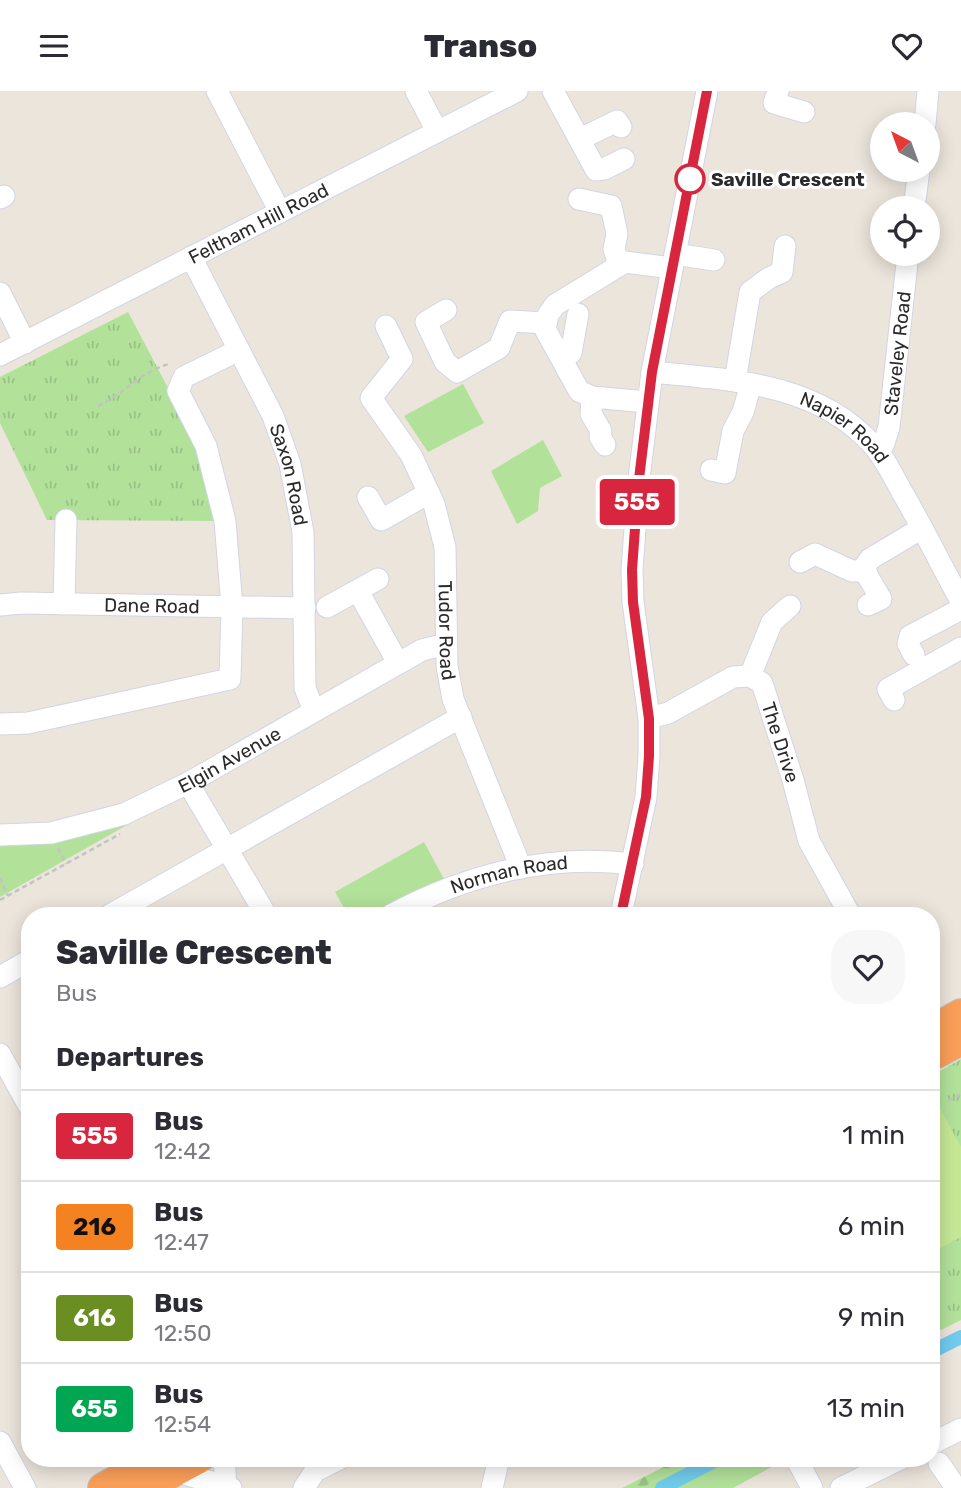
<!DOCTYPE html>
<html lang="en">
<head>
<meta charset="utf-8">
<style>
  :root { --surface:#fff; --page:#f7f7f7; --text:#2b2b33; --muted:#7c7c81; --line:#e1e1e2 }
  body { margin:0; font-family:Rubik,sans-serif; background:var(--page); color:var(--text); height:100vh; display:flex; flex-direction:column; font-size:26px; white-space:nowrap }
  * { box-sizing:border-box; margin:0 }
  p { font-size:23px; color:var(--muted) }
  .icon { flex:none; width:38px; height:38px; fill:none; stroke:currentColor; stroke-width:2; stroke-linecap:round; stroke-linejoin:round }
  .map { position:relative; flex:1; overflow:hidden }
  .sheet { position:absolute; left:21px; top:816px; width:919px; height:560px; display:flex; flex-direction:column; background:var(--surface); border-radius:28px; box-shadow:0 4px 18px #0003 }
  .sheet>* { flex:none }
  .badge { padding:0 14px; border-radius:5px; font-size:24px; line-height:46px }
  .needle { width:46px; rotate:319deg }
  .fabs { position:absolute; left:870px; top:21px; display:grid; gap:14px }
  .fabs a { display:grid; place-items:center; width:70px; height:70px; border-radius:50%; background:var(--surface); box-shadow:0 4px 18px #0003; font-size:35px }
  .map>.badge { position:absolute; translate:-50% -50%; box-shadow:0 0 0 4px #fff }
  h2 { padding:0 35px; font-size:26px; line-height:63px }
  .round { display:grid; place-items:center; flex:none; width:74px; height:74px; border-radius:28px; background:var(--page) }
  .headline { display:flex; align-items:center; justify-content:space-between; height:119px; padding:0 35px }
  h1 { font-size:33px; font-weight:800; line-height:52px }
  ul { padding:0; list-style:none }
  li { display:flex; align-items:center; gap:21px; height:91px; padding:0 35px; border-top:2px solid var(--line) }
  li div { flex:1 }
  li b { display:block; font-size:26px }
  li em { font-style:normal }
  li .badge { min-width:77px; font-weight:700; text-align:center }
  header { display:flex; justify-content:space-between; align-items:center; height:91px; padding:0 35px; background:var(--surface); font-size:32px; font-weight:800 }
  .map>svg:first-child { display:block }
</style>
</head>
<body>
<header><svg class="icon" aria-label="menu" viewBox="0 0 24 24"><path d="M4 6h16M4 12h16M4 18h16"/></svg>Transo<svg class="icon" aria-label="heart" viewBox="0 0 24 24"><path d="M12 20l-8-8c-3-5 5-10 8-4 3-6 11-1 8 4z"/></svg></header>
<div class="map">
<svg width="961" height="1397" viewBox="0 0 961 1397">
  <defs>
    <pattern id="forest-firs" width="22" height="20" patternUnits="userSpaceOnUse" patternTransform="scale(1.75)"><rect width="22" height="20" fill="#b2e19a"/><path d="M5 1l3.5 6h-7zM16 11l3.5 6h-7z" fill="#99c185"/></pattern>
    <pattern id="park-tufts" width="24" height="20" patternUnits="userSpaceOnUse" patternTransform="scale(1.75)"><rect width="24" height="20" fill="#b2e19a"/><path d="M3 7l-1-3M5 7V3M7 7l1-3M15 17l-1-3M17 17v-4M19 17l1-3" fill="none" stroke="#99c185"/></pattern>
  </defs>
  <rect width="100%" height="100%" fill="#ece5dc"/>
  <!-- grass -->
  <path fill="#b2e19a" d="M 463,293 L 484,332 L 428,361 L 404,325 Z
    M 543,349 L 562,385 L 540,397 L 538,420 L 517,433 L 491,380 Z
    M 150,721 L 0,806 L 0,755 C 53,755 102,743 150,721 Z
    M 424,751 L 444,788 L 375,824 L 348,824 L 335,801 Z
    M 701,1367 L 777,1367 L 779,1372 L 733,1397 L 641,1397 Z"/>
  <!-- forest -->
  <path fill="url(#forest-firs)" d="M 682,1367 L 701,1367 L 641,1397 L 622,1397 Z"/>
  <!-- park -->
  <path fill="url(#park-tufts)" d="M 128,221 L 196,350 L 218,430 L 47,429 L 0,332 L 0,286 Z
    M 961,968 L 961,1229 L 931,1244 L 931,985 Z"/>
  <!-- pitch -->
  <path fill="#c5e896" d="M 932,1003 L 961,1056 L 961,1146 L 931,1162 Z"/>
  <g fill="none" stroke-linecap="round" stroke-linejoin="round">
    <!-- canal -->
    <path stroke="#71cbec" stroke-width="14" d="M 931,1261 L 961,1246
      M 662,1397 L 720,1367"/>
    <defs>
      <g id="minor">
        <path d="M 217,0 L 280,121"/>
        <path d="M 416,0 L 437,40"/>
        <path d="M 553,0 L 596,79 L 604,78 L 624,68"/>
        <path d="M 778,0 L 774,12 L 804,21"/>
        <path d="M 925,33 L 928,0"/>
        <path d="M 580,48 L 617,30 L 621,36"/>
        <path d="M 0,107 L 4,105"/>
        <path d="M 579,108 L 611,115 L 617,143 L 614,158 L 619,174"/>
        <path d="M 914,117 L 919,79"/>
        <path d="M 675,163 L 714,169"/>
        <path id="s1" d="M 191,166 L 273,325 L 290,373 L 303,441 L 305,597 L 314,620"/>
        <path d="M 0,202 L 25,252"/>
        <path d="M 446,219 L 426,231 L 445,271 L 457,281 L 499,257 L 510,230 L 546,232"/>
        <path id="s2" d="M 386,235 L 402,268 L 371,307 L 411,364 L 434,413 L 445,456 L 447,575 L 453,608 L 521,777"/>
        <path d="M 558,261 L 571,262 L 578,223"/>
        <path id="s3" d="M 0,264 L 517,0"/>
        <path id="s4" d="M 652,281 C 729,289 815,291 871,352 C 884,365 893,385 902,401 C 923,437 941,474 961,510"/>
        <path d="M 735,290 L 750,201 L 769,187 L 782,181 L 785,155"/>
        <path d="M 592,306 L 591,323 L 601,340 L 600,346 L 605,354"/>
        <path d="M 647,311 L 592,306 L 579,300 L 545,238 L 548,224 L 555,214 L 625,171 L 672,177"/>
        <path id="s5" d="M 879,362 L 884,352 L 889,336 L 908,163"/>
        <path d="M 711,379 L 725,382 L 733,340 L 743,321 L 751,293"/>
        <path d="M 368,406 L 381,429 L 429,402"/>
        <path d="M 800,471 L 815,463 L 852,480 L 866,480"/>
        <path d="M 358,500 L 398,572"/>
        <path d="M 64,513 L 66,429"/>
        <path id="s6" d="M 0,514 L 21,512 L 305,517"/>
        <path d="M 868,514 L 881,508 L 867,484 L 865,475 L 870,468 L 922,437"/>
        <path d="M 327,516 L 378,488"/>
        <path d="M 914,564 L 908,553 L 910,545 L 961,518"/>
        <path d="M 750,585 L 772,531 L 790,515"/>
        <path d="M 894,609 L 888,598 L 961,557"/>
        <path id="s7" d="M 649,627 L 668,622 L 733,586 L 750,585 L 762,592 L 793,689 L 809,750 L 850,824"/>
        <path d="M 0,633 L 28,632 L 230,588 L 232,516 L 225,430 L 206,355 L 178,300 L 184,286 L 239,259"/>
        <path d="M 188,692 L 266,824"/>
        <path id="s8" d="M 0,744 L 51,742 L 124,723 L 188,692 L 422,559 L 446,553"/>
        <path d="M 110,824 L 461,626"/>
        <path id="s9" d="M 391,824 C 465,784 549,762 633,773"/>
        <path d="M 621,824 L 646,706 L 649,665 L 649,627 L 633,511 L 632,479 L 638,396 L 652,281 L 707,0"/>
        <path d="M 0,886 L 30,869"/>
        <path d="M 0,963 L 30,1017"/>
        <path d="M 0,1351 L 25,1397"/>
        <path d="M 931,1353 L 961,1338"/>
        <path d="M 224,1367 L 226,1395"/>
        <path d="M 796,1367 L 812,1397"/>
        <path d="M 939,1372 L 956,1397"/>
        <path d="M 175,1380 L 231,1397"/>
        <path d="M 304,1397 L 315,1380 L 341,1367"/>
        <path d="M 492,1397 L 499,1367"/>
        <path d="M 841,1397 L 902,1367"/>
      </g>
      <path id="highway" d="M 931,940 L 961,923
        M 931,965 L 961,949
        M 103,1397 L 157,1367
        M 143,1397 L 199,1367"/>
    </defs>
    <!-- minor casing -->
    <use href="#minor" stroke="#d2d5e3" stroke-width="23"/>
    <!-- highway casing -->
    <use href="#highway" stroke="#c3c3c3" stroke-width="32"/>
    <!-- path -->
    <path stroke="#c3c3c3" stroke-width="2.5" stroke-dasharray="5 3.5" stroke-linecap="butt" d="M 98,315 C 123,303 142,280 169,273 L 170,275
      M 58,757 L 66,773
      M 0,787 L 8,805
      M 0,809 L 120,743
      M 948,1010 L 961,1003"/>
    <!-- minor -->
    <use href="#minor" stroke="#fff" stroke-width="21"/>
    <!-- highway -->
    <use href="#highway" stroke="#fa9f59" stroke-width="30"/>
  </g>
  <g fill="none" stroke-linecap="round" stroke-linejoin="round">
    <defs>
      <path id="line" d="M 621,824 L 646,706 L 649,665 L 649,628 L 633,511 L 632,479 L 638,396 L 652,281 L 707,0"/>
    </defs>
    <!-- line casing -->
    <use href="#line" stroke="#fff" stroke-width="16"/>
    <!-- line -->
    <use href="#line" stroke="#d7263d" stroke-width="10"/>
  </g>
  <!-- markers -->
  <circle fill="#fff" stroke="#d7263d" stroke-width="3.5" cx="690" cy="88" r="14"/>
  <g text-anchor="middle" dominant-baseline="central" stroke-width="6" stroke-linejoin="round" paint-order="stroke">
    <!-- stop labels -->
    <g font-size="19" font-weight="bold" fill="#2a2a2a" stroke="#fff" text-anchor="start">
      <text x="711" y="88">Saville Crescent</text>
    </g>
    <!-- street labels -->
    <g font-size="19" fill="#2a2a2a" stroke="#fff">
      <text stroke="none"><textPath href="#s3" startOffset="290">Feltham Hill Road</textPath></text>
      <text stroke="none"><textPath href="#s5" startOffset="102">Staveley Road</textPath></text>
      <text stroke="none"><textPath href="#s4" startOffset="205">Napier Road</textPath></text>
      <text stroke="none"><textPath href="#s1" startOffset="240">Saxon Road</textPath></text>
      <text stroke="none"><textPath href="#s6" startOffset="152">Dane Road</textPath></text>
      <text stroke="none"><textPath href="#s2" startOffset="338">Tudor Road</textPath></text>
      <text stroke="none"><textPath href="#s7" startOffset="187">The Drive</textPath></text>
      <text stroke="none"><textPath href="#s8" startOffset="245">Elgin Avenue</textPath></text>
      <text stroke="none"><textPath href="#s9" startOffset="126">Norman Road</textPath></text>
    </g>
  </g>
</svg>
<div class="fabs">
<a><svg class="needle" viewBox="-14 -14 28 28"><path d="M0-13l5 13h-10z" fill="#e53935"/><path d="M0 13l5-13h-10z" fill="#7c7c81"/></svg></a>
<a><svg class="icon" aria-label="locate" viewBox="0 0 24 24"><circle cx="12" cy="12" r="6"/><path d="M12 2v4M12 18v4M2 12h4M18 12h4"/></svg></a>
</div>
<b class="badge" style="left:637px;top:411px;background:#d7263d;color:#fff">555</b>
<section class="sheet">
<div class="headline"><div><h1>Saville Crescent</h1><p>Bus</p></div><a class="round"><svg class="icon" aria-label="heart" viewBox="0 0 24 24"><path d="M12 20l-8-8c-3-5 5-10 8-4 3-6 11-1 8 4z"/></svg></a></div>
<h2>Departures</h2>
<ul>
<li><span class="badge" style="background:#d7263d;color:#fff">555</span><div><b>Bus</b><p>12:42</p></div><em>1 min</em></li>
<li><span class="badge" style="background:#f58220;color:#111">216</span><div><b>Bus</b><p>12:47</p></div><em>6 min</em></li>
<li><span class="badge" style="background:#6b8e23;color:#fff">616</span><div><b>Bus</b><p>12:50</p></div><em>9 min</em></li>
<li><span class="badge" style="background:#00a651;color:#fff">655</span><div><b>Bus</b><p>12:54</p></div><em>13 min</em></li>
</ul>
</section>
</div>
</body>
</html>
